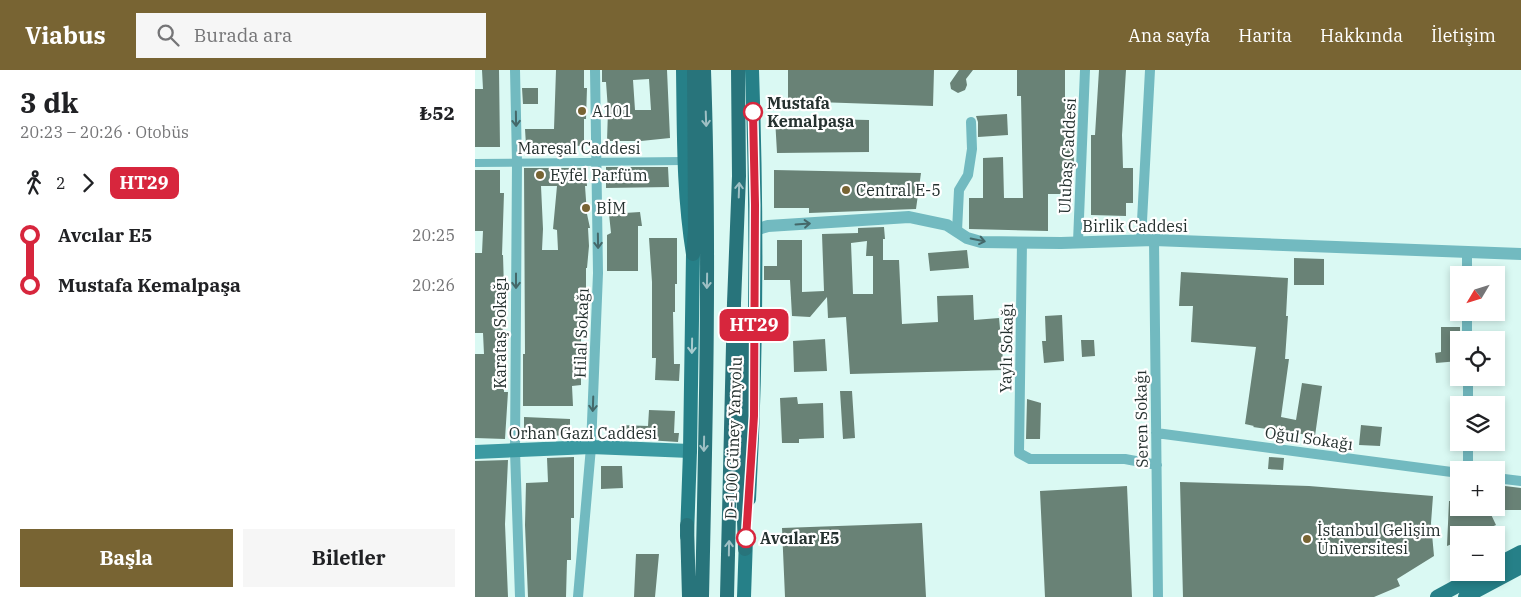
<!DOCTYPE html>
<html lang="tr">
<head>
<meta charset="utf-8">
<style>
  :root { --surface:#fff; --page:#f6f6f6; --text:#202124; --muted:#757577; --accent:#786433 }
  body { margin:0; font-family:"IBM Plex Serif",serif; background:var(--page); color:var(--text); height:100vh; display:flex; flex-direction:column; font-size:19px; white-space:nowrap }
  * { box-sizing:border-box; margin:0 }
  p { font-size:16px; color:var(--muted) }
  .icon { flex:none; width:28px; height:28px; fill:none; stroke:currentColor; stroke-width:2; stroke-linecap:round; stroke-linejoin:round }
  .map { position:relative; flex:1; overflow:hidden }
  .details { display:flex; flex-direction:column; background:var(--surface); width:475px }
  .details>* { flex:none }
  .badge { padding:0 10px; border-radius:8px; font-size:18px; line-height:32px }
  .needle { width:32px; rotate:232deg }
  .controls { position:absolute; left:975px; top:196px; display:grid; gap:10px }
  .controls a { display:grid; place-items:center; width:55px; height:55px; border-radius:0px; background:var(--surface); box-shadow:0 2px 8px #0003; font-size:25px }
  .map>.badge { position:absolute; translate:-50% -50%; box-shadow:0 0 0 2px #fff }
  .legs { display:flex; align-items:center; gap:8px; height:55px; padding:0 20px; font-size:16px }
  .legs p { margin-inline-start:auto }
  .head { display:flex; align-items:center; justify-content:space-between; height:85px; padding:0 20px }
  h1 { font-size:28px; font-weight:700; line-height:38px }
  .primary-button { display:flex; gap:10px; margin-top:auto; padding:10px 20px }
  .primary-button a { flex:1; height:58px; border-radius:0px; background:var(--accent); color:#fff; font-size:20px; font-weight:700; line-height:58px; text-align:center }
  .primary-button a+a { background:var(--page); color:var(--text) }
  ul { padding:0 20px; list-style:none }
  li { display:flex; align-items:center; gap:18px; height:50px; font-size:19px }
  li i { display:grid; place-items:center; width:8px; height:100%; margin:0 6px; background:currentColor }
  li i::after { content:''; width:12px; height:12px; margin:-6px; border:4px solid; border-radius:50%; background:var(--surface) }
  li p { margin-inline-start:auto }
  li:first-child i { background:linear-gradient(#0000 50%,currentColor 0) }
  li:last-child i { background:linear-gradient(currentColor 50%,#0000 0) }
  header { display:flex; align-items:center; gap:30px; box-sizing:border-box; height:70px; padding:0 25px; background:var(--accent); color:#fff }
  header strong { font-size:24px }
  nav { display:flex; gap:28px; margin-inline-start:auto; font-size:18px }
  .search { width:350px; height:45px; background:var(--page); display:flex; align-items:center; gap:12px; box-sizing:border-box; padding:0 18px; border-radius:0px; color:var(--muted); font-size:19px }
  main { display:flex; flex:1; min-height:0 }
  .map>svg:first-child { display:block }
</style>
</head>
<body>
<header>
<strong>Viabus</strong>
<div class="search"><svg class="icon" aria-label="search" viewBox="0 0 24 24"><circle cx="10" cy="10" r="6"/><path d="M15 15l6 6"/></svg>Burada ara</div>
<nav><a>Ana sayfa</a><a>Harita</a><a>Hakkında</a><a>İletişim</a></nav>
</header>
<main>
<section class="details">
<div class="head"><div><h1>3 dk</h1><p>20:23 – 20:26 · Otobüs</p></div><b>₺52</b></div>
<div class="legs"><svg class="icon" aria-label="walk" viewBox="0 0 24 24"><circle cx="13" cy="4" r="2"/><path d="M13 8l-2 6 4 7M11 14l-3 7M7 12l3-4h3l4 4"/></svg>2<svg class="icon" aria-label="forward" viewBox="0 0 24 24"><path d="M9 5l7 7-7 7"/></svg><b class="badge" style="background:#d7263d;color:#fff">HT29</b></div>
<ul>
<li><i style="color:#d7263d"></i><b>Avcılar E5</b><p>20:25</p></li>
<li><i style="color:#d7263d"></i><b>Mustafa Kemalpaşa</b><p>20:26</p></li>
</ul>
<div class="primary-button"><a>Başla</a><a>Biletler</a></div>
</section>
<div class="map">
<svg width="1046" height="527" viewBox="0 0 1046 527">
  <rect width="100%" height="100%" fill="#daf9f3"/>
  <!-- building -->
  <path fill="#698276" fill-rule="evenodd" d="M 7,0 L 24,0 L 25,77 L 0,77 L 0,19 L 8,19 Z
    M 81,0 L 109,0 L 109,18 L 112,18 L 111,49 L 109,49 L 109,76 L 51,75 L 50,59 L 79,59 Z
    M 127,0 L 192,0 L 195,68 L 166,71 L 132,71 L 133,40 L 131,12 L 127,12 ZM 174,9 L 176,40 L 160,40 L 158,10 Z
    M 313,0 L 459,0 L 458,36 L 313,31 Z
    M 484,0 L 498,0 L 491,9 L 492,15 L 490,20 L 483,23 L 476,19 L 475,13 Z
    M 542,0 L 590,0 L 590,33 L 598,33 L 599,94 L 591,94 L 591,124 L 573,124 L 573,161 L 494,159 L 494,128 L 508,128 L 508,88 L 528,87 L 529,128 L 548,128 L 546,26 L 542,26 Z
    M 624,0 L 651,0 L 647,65 L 648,98 L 658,98 L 658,133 L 651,133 L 651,146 L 616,145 L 616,65 L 620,65 Z
    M 47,18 L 63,18 L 63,34 L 48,34 Z
    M 532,44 L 533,65 L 503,67 L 503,52 L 501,46 Z
    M 300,48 L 394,50 L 394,82 L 302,83 Z
    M 131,97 L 193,97 L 194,117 L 131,118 Z
    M 49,98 L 111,98 L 112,116 L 110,116 L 112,144 L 115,158 L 113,158 L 114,176 L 112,198 L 111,198 L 111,237 L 106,237 L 106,315 L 97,316 L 98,336 L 48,336 L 48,284 L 50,284 ZM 66,116 L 82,116 L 78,159 L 82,160 L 83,180 L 67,180 L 68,159 Z
    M 0,100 L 25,100 L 25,123 L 29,123 L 27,185 L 28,185 L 29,219 L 27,219 L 29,322 L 33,322 L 30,369 L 0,368 L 0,284 L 9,284 L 8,263 L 0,263 L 0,183 L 7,183 L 8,161 L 0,161 Z
    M 299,100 L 446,103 L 441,139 L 334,143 L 334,138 L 299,138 Z
    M 165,142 L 167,156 L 163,156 L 163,201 L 132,201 L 132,165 L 136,163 L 134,144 Z
    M 409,157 L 410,169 L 408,169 L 408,190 L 424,190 L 427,254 L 463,252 L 462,226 L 498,225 L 499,250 L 524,248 L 529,300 L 375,304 L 371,247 L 353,248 L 352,227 L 335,247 L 317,246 L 315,210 L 289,210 L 289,196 L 302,196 L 302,170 L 327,170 L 327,222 L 349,221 L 347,164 L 383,163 L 383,158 ZM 392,171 L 391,186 L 398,186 L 398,224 L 378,224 L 376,173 Z
    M 174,168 L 202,168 L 202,214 L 200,214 L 200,242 L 198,242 L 199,294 L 205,294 L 204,311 L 180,310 L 181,288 L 177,288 L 177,212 Z
    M 492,180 L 494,198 L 455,201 L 453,183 Z
    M 819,188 L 849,189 L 849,215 L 819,215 Z
    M 706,202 L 813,208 L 811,246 L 813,246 L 810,289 L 814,289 L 806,347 L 821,350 L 827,313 L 847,316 L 840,366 L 778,357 L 779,356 L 770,354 L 781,277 L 716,272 L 718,236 L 704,236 Z
    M 587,245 L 589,291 L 569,293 L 567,271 L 571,271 L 570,246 Z
    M 966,257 L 985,257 L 985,269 L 982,269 L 984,291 L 961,293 L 960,283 L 966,282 Z
    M 350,269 L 352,301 L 319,302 L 318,271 Z
    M 606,270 L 619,270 L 620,286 L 607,287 Z
    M 365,321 L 377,321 L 380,368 L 368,369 Z
    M 322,327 L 323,334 L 348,333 L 349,368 L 324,369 L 324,373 L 307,373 L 305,328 Z
    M 1026,327 L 1027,335 L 1005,335 L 1005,328 Z
    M 552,329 L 566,333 L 565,369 L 551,369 Z
    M 174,340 L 200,341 L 199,363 L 204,363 L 203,372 L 172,370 L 172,366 L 144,364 L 145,355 L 173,356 Z
    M 49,347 L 95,349 L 95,365 L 49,367 Z
    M 886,355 L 907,357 L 905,376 L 884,375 Z
    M 99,387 L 99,448 L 96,448 L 96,490 L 92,490 L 91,527 L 53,527 L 50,455 L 51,413 L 73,412 L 72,388 Z
    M 794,387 L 809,388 L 808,400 L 793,399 Z
    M 33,390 L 30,454 L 33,527 L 0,527 L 0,391 Z
    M 126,396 L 147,396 L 148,418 L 126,419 Z
    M 705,412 L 834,416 L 958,426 L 956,453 L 959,486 L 922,509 L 925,516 L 899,527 L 708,527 Z
    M 652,416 L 657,527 L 570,527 L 565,421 Z
    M 1030,416 L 1046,418 L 1046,440 L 1029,440 Z
    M 974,431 L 984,431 L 984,438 L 1013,438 L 1021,455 L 998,465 L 984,465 L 984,471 L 972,476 Z
    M 447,453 L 451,527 L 310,527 L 307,458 Z
    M 161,484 L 184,484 L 180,527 L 159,527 Z"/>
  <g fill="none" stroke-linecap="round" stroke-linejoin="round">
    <!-- pedestrian -->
    <path stroke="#72bac0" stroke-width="8" d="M 0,93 L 208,91"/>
    <!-- minor -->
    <path stroke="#72bac0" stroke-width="10" d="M 40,0 L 42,92 L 40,381 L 45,527
      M 482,161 L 484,120 L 493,105 L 497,79 L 496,52
      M 666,170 L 675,0
      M 679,170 L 683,527
      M 547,172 L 544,383 L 555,389 L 650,389 L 682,395
      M 603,172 L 610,0
      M 992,182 L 992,205
      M 992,242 L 992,270
      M 993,308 L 993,335
      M 681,363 L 984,403
      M 993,372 L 993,400
      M 1021,408 L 1046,411
      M 103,527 L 116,377 L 123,203 L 120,0"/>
    <!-- tertiary -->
    <path stroke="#72bac0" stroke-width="12" d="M 280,160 L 293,156 L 434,147 L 472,155 L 492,168 L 506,172 L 586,173 L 679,170 L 1046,184"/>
    <!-- secondary -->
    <path stroke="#3b9aa2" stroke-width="14" d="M 0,382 L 116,377 L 215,381"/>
    <!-- primary -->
    <path stroke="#268088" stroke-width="14" d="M 208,0 C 209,62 208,123 218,184 L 215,381 L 212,466
      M 274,429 C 282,286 282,143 277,0
      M 1021,495 L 1046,482
      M 269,527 L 271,468
      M 962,527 L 1008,502
      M 990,527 L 1046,497"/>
    <!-- trunk -->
    <path stroke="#28747b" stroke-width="14" d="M 218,184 L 220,160 L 219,0
      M 267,271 L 269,450 L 270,479
      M 212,455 L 214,527
      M 227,527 C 231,351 235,176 229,0
      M 252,527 L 259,233 L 264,106 L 263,0"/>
  </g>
  <!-- one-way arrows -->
  <defs><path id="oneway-shaft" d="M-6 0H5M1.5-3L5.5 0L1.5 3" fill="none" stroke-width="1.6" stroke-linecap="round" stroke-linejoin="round" transform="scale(1.25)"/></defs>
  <g stroke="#446869">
    <use href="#oneway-shaft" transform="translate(41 49) rotate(89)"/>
    <use href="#oneway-shaft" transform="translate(328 154) rotate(-4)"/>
    <use href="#oneway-shaft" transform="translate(503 170) rotate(12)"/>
    <use href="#oneway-shaft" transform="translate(123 171) rotate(89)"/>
    <use href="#oneway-shaft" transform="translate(41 211) rotate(90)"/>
    <use href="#oneway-shaft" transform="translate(118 334) rotate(92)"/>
  </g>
  <g stroke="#9ec0c4">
    <use href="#oneway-shaft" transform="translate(231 49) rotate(88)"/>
    <use href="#oneway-shaft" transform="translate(264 120) rotate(-88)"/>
    <use href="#oneway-shaft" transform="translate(232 211) rotate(91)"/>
    <use href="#oneway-shaft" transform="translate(229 374) rotate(91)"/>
    <use href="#oneway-shaft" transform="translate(254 478) rotate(-89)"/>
  </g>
  <use stroke="#a8cccf" href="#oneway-shaft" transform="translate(217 276) rotate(91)"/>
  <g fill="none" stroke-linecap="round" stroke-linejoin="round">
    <defs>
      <path id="line-1" d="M 271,468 L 279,346 L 280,135 L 278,42"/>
    </defs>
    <!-- line-1 casing -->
    <use href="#line-1" stroke="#fff" stroke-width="11"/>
    <!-- line-1 -->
    <use href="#line-1" stroke="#d7263d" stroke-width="8"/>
  </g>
  <!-- markers -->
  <g fill="#786433" stroke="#fff" stroke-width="2">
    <circle cx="107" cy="41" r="5"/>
    <circle cx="65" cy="105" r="5"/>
    <circle cx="371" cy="120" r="5"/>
    <circle cx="111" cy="138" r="5"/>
    <circle cx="832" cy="469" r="5"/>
  </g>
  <g fill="#fff" stroke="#d7263d" stroke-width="2.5">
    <circle cx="278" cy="42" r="9"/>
    <circle cx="271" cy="468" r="9"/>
  </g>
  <g text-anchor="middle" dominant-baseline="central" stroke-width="4.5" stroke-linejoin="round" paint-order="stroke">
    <!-- stop labels -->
    <g font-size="16" font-weight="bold" fill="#25312f" stroke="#fff" text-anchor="start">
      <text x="292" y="33">Mustafa<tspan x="292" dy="18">Kemalpaşa</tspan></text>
      <text x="285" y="468">Avcılar E5</text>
    </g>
    <!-- poi labels -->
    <g font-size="16" fill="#25312f" stroke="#fff" text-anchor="start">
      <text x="117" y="41">A101</text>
      <text x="75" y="105">Eyfel Parfüm</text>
      <text x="381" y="120">Central E-5</text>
      <text x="121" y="138">BİM</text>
      <text x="842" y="460">İstanbul Gelişim<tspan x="842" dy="18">Üniversitesi</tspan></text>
    </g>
    <!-- street labels -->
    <g font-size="16" fill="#25312f" stroke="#fff">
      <text x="104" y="78">Mareşal Caddesi</text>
      <text transform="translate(592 86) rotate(-87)">Ulubaş Caddesi</text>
      <text x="660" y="156">Birlik Caddesi</text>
      <text transform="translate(25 263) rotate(-90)">Karataş Sokağı</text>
      <text transform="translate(106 263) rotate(-88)">Hilal Sokağı</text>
      <text transform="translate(531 278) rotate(-89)">Yaylı Sokağı</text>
      <text transform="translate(666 349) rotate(-91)">Seren Sokağı</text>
      <text x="108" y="363">Orhan Gazi Caddesi</text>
      <text transform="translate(258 368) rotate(-88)">D-100 Güney Yanyolu</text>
      <text transform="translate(834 368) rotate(8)">Oğul Sokağı</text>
    </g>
  </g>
</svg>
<div class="controls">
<a><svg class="needle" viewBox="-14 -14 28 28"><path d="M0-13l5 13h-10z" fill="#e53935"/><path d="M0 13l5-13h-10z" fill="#757577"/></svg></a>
<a><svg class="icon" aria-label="locate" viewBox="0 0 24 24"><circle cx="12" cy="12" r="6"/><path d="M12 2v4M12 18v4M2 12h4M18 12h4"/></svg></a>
<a><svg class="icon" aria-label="layers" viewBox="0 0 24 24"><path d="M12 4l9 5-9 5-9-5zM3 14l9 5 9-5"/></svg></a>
<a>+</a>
<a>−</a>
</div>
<b class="badge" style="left:279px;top:255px;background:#d7263d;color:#fff">HT29</b>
</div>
</main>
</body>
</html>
